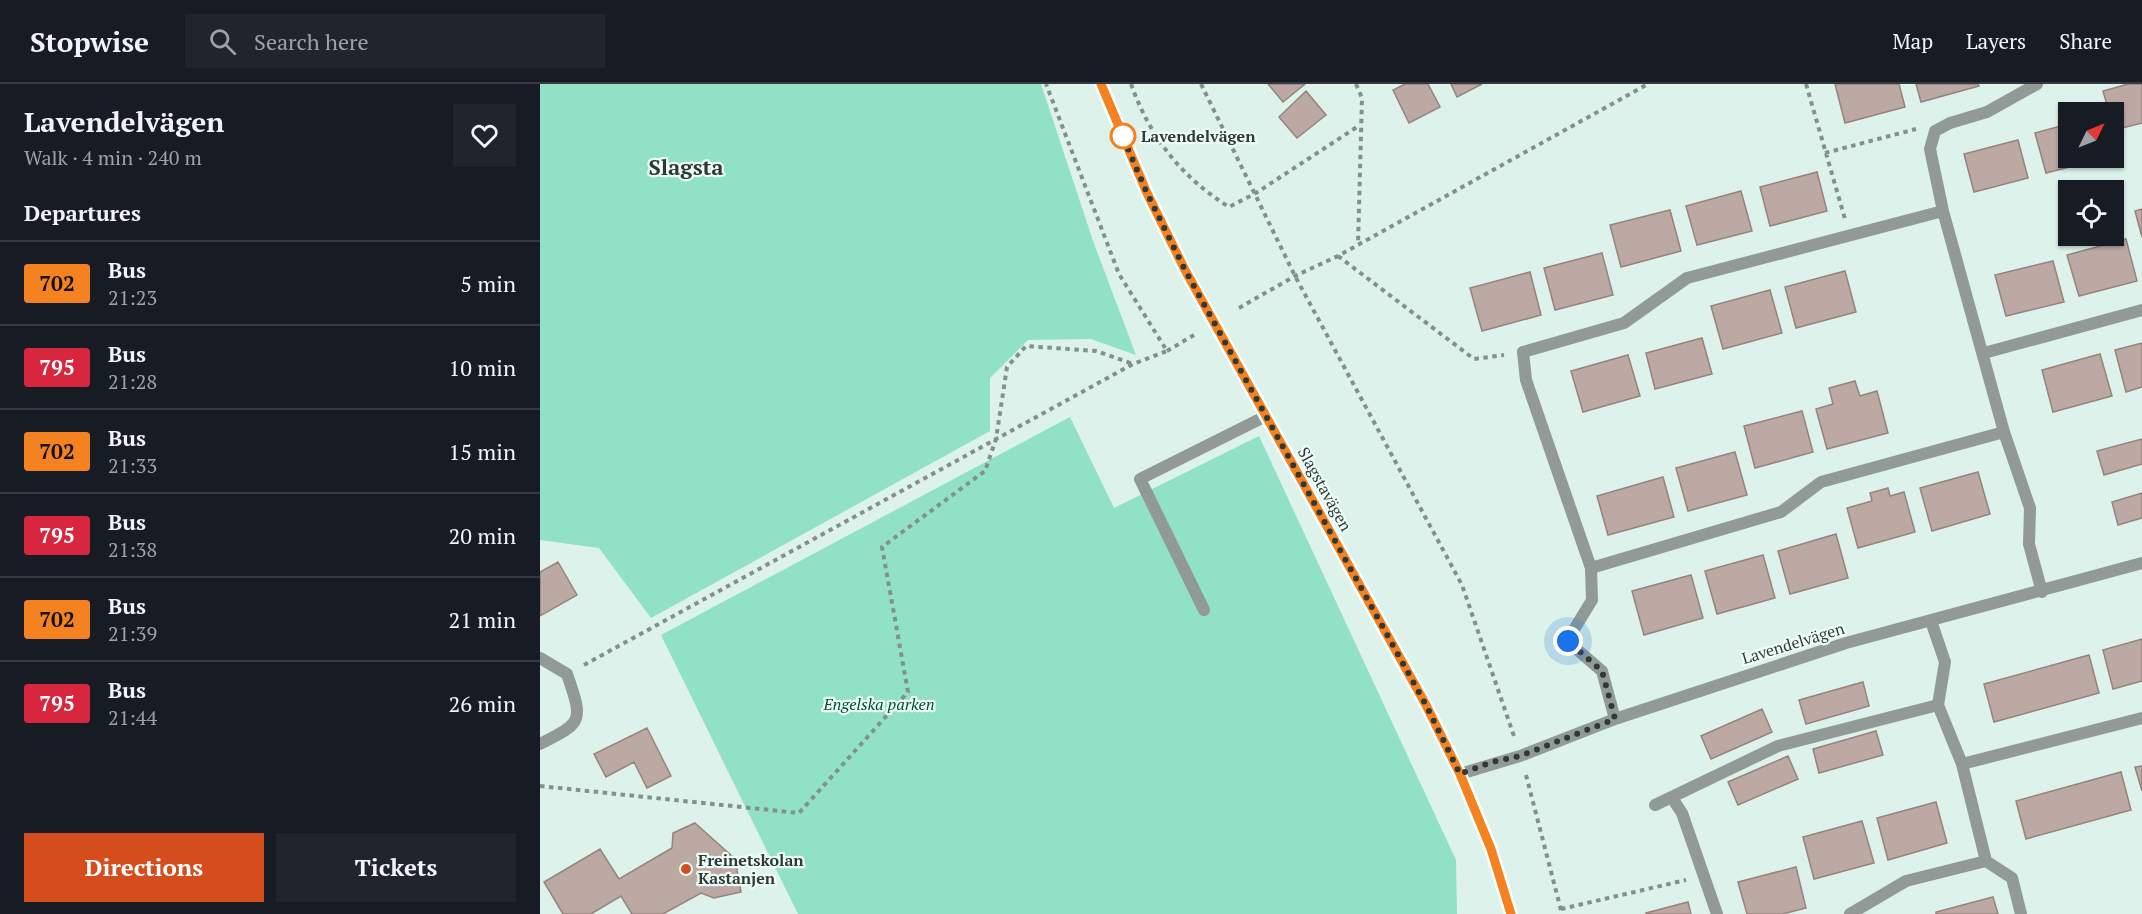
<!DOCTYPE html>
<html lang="en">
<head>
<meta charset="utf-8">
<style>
  :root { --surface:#171b24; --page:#20242c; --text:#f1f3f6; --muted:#9ea1a6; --line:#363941; --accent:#d54d1c }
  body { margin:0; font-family:"PT Serif",serif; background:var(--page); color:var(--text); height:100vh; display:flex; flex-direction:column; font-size:22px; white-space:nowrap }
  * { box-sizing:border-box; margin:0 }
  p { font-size:20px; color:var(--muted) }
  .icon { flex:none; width:33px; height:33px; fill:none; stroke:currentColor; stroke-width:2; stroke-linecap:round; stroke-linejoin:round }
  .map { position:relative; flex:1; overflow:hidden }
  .side { display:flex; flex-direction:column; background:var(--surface); width:540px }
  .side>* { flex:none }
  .badge { padding:0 12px; border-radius:4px; font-size:21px; line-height:39px }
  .needle { width:39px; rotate:47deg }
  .fabs { position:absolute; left:1518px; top:18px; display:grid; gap:12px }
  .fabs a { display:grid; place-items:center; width:66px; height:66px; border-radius:0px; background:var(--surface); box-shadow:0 2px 4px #0004; font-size:30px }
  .you { position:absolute; width:30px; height:30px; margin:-15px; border:4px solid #fff; border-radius:50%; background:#1a73e8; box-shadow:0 0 0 9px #1a73e833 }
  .map>.badge { position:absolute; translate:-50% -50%; box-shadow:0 0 0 3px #fff }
  h2 { padding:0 24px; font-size:22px; line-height:54px }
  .round { display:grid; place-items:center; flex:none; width:63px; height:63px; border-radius:0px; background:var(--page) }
  .head { display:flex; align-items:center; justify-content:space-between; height:102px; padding:0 24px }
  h1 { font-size:28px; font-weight:800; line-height:45px }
  .primary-button { display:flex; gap:12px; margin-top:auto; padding:12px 24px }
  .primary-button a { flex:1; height:69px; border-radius:0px; background:var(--accent); color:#fff; font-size:24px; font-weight:800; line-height:69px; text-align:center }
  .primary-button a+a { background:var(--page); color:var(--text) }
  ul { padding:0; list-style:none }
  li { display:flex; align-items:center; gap:18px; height:84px; padding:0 24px; border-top:2px solid var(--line) }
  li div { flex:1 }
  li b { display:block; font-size:22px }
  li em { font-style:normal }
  li .badge { min-width:66px; font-weight:700; text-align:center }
  header { display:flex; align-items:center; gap:36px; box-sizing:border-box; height:84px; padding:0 30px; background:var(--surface); border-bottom:2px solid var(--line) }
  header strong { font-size:28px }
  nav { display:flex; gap:33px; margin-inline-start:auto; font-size:21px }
  .search { width:420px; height:54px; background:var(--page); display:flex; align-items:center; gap:15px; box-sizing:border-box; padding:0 21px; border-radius:0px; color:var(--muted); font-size:22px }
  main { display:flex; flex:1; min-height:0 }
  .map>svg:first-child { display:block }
</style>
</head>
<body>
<header>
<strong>Stopwise</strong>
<div class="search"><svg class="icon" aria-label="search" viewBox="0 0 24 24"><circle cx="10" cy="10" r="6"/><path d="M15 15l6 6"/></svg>Search here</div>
<nav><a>Map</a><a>Layers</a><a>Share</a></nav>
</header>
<main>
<section class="side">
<div class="head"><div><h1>Lavendelvägen</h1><p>Walk · 4 min · 240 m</p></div><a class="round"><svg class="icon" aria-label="heart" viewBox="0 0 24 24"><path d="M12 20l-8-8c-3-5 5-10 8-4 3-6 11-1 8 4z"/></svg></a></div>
<h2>Departures</h2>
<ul>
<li><span class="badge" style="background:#f58220;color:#111">702</span><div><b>Bus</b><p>21:23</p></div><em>5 min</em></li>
<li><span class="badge" style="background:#d7263d;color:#fff">795</span><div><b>Bus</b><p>21:28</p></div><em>10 min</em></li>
<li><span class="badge" style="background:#f58220;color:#111">702</span><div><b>Bus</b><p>21:33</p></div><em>15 min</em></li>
<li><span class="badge" style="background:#d7263d;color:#fff">795</span><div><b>Bus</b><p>21:38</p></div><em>20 min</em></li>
<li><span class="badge" style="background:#f58220;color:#111">702</span><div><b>Bus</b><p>21:39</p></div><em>21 min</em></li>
<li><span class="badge" style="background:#d7263d;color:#fff">795</span><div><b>Bus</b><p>21:44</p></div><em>26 min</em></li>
</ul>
<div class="primary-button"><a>Directions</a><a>Tickets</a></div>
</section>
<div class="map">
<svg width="1602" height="830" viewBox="0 0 1602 830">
  <rect width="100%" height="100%" fill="#ddf2ea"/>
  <!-- green -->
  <path fill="#90e1c5" d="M 0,0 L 501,0 L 553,157 L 596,271 L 551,255 L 488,256 L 450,294 L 450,347 L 111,534 L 59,464 L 0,456 Z
    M 530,333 L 574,424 L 719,352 L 916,776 L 917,830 L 258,830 L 121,551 Z"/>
  <!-- building -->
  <path fill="#bda9a3" stroke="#95837d" stroke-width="1.5" d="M 728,0 L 765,0 L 743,18 Z
    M 865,0 L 888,0 L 900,23 L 869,39 L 853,6 Z
    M 911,0 L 942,0 L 917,13 Z
    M 1295,0 L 1359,0 L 1365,23 L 1305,39 Z
    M 1376,0 L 1438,0 L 1439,2 L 1381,18 Z
    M 1588,0 L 1602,0 L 1602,39 L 1574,46 L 1574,28 L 1569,28 L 1563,7 Z
    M 766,7 L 786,31 L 757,54 L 739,33 Z
    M 1528,40 L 1528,74 L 1564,74 L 1506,89 L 1495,49 Z
    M 1478,56 L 1488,94 L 1434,108 L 1424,70 Z
    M 1277,88 L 1287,127 L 1230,142 L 1220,103 Z
    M 1201,107 L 1212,147 L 1157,161 L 1146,122 Z
    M 1602,125 L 1602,153 L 1595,127 Z
    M 1130,126 L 1141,167 L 1081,183 L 1070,141 Z
    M 1586,155 L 1597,197 L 1539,212 L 1527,171 Z
    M 1062,169 L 1073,211 L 1015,226 L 1004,184 Z
    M 1513,177 L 1524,218 L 1466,232 L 1455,191 Z
    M 1305,187 L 1316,228 L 1256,244 L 1245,203 Z
    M 990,188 L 1001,231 L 942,247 L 930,204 Z
    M 1230,206 L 1242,249 L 1183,265 L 1171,222 Z
    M 1162,254 L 1172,290 L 1115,305 L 1106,269 Z
    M 1602,259 L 1602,303 L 1586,308 L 1575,266 Z
    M 1560,270 L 1572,312 L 1513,328 L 1502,286 Z
    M 1088,271 L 1100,312 L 1043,328 L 1031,287 Z
    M 1315,297 L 1320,312 L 1337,307 L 1348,349 L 1287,365 L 1276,325 L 1293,320 L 1289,304 Z
    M 1262,327 L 1273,368 L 1215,384 L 1204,342 Z
    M 1602,355 L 1602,380 L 1564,391 L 1557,367 Z
    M 1195,368 L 1207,411 L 1148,427 L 1136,384 Z
    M 1438,388 L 1450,430 L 1392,447 L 1380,404 Z
    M 1123,393 L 1134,433 L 1068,451 L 1057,412 Z
    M 1348,404 L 1350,412 L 1364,408 L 1375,448 L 1318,464 L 1307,424 L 1332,417 L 1330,409 Z
    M 1602,409 L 1602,434 L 1578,441 L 1572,418 Z
    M 1296,450 L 1308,494 L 1250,510 L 1238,467 Z
    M 1223,471 L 1235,514 L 1177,530 L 1165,487 Z
    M 18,478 L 37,511 L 0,532 L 0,488 Z
    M 1151,491 L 1163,534 L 1104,551 L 1092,507 Z
    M 1602,555 L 1602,597 L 1573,605 L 1563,566 Z
    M 1549,571 L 1559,609 L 1454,638 L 1444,600 Z
    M 1323,598 L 1329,622 L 1266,640 L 1259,616 Z
    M 1222,625 L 1232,648 L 1171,675 L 1161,652 Z
    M 107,644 L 131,692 L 107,704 L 94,678 L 66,693 L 54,670 Z
    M 1336,647 L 1343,671 L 1279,689 L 1273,665 Z
    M 1248,672 L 1258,695 L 1198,721 L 1188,698 Z
    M 1602,682 L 1602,707 L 1595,683 Z
    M 1581,688 L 1591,726 L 1486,755 L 1476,717 Z
    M 1396,718 L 1407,759 L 1348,776 L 1337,734 Z
    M 1322,737 L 1334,779 L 1274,795 L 1263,753 Z
    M 155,739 L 195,775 L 201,808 L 174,814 L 161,809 L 123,830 L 92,830 L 81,812 L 51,830 L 23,830 L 4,798 L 60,765 L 79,795 L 132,764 L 133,749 Z
    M 1256,783 L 1266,824 L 1243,830 L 1207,830 L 1198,798 Z
    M 1453,813 L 1458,830 L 1396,830 L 1396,828 Z
    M 1148,818 L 1151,830 L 1107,830 L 1106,829 Z"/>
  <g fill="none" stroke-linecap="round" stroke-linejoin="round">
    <!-- path -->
    <path stroke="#83918b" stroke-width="4" stroke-dasharray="4.5 4.5" stroke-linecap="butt" d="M 591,0 C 610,53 641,93 689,123 L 716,109 L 820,41
      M 661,0 L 755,192 L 922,501 L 975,655
      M 816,0 L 822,14 L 818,160
      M 1266,0 L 1305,135
      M 1285,69 L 1376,45
      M 798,172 L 934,275 L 964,271
      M 699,224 L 755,192 L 798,172 L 1108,0
      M 627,267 L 654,251
      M 44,581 L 593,280 L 627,267 L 579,190 L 506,0
      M 986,691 L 1022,830
      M 0,702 L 259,729 L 368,608 L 342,463 L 445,387 L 456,355 L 467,283 L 486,262 L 556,267 L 593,280
      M 1021,825 L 1146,796"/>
    <!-- service -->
    <path stroke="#919a96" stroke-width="12" d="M 664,526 L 600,395 L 726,332
      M 1115,721 L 1238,662 L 1398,621"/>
    <!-- minor -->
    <path stroke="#919a96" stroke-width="12" d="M 1497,0 L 1447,28 L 1410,39 L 1395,47 L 1390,65 L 1403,127 L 1464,348 L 1490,424 L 1489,460 L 1502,508
      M 1444,269 L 1602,226
      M 1051,484 L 986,296 L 983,268 L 1084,239 L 1147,194 L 1403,127
      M 1391,537 L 1405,578 L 1398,621 L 1422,680
      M 0,574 L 27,590 C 43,637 44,638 0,660
      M 1075,635 L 1062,587 L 1027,557 L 1052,516 L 1051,484 L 1241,428 L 1281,398 L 1464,348
      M 920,690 L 980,672 L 1075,635 L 1306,559 L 1602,479
      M 1132,714 L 1142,729 L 1177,830
      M 1446,777 L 1472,794 L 1481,830
      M 1310,830 L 1366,797 L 1446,777 L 1422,680 L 1602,634"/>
    <!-- tertiary -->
    <path stroke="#919a96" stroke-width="12" d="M 561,0 L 607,109 L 646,186 L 886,621 L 920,690 L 951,765 L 971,830"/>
  </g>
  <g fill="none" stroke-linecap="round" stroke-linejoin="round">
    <defs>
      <path id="line" d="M 561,0 L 607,109 L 645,186 L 886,621 L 920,690 L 951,765 L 971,830"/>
    </defs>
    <!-- line casing -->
    <use href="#line" stroke="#fff" stroke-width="14"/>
    <!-- line -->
    <use href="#line" stroke="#f58220" stroke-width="9"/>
    <!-- walk -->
    <path stroke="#313936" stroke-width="6" stroke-dasharray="0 10.8" d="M 583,52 L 579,44 L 607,109 L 645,186 L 886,621 L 920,690 L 952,678 L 980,672 L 1075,635 L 1062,587 L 1028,557"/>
  </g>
  <!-- markers -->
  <circle fill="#fff" stroke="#f58220" stroke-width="3" cx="583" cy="52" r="12"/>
  <circle fill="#d54d1c" stroke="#edfef8" stroke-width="2" cx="146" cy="785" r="6"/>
  <g text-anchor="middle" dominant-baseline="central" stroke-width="4.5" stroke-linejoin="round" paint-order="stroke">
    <!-- stop labels -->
    <g font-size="16" font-weight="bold" fill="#313936" stroke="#edfef8" text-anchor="start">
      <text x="601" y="52">Lavendelvägen</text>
    </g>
    <!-- street labels -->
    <g font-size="16" fill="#313936" stroke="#edfef8">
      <text transform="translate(785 405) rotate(61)">Slagstavägen</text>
      <text transform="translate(1253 559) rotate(-17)">Lavendelvägen</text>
    </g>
    <!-- park labels -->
    <g font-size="16" font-style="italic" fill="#004e3c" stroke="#edfef8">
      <text x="339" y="620">Engelska parken</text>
    </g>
    <!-- poi labels -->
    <g font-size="16" font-weight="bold" fill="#313936" stroke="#edfef8" text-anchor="start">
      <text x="158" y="776">Freinetskolan<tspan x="158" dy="18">Kastanjen</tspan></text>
    </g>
    <!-- district labels -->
    <g font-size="22" font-weight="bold" fill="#313936" stroke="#edfef8">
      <text x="146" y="82">Slagsta</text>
    </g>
  </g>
</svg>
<div class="fabs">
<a><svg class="needle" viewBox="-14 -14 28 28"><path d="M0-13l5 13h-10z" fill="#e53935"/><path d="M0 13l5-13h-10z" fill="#9ea1a6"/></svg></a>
<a><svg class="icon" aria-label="locate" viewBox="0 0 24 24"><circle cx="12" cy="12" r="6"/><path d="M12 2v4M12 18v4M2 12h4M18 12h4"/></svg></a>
</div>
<div class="you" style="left:1028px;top:557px"></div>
</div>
</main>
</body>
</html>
